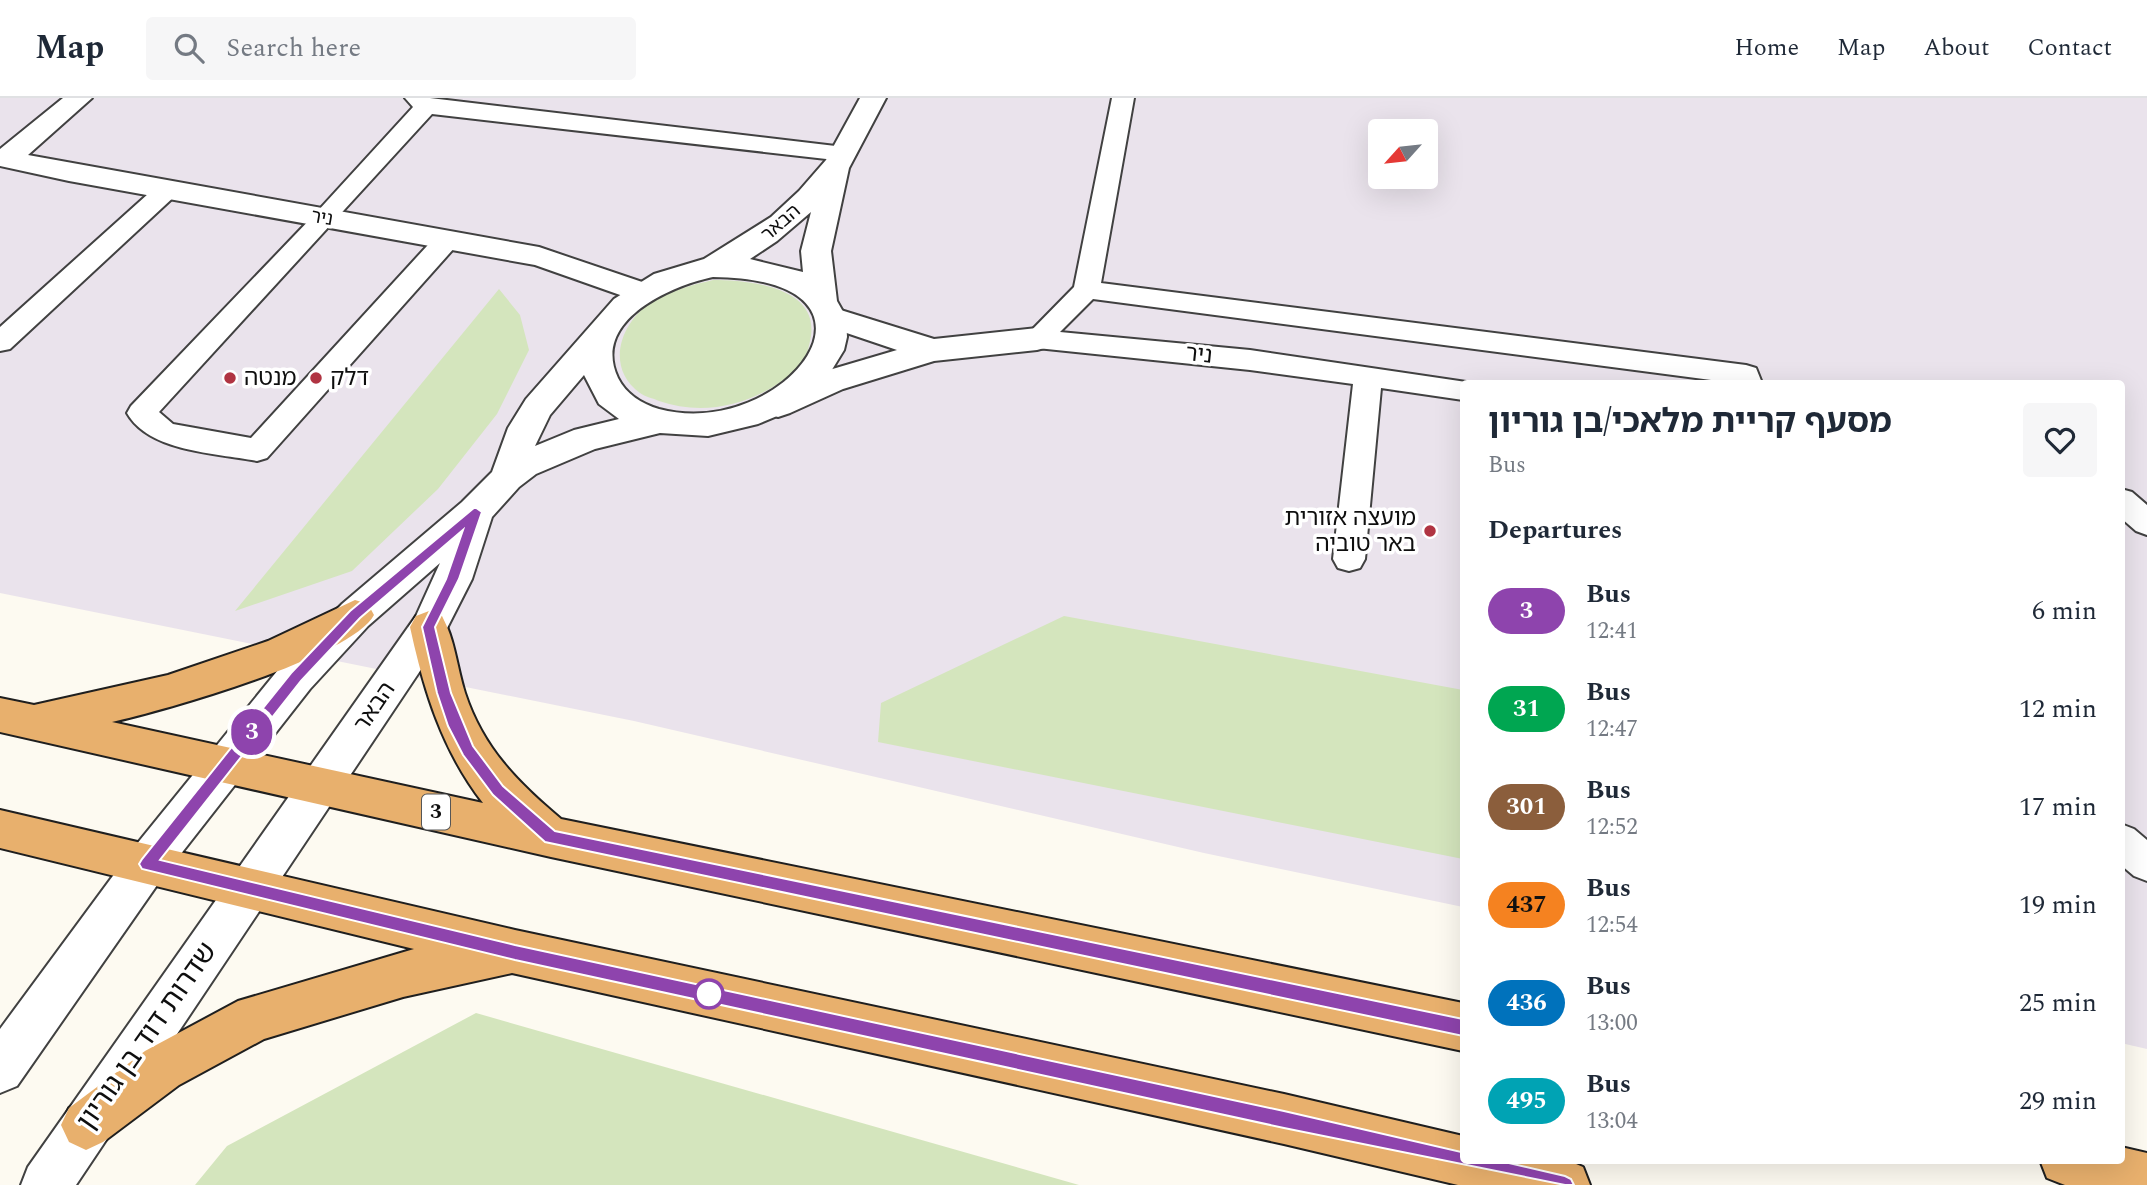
<!DOCTYPE html>
<html lang="en">
<head>
<meta charset="utf-8">
<style>
  :root { --surface:#fff; --page:#f6f6f7; --text:#1f2937; --muted:#747a83; --line:#e0e1e3 }
  body { margin:0; font-family:Spectral,"Noto Sans Hebrew",serif; background:var(--page); color:var(--text); height:100vh; display:flex; flex-direction:column; font-size:26px; white-space:nowrap }
  * { box-sizing:border-box; margin:0 }
  p { font-size:23px; color:var(--muted) }
  .icon { flex:none; width:38px; height:38px; fill:none; stroke:currentColor; stroke-width:2; stroke-linecap:round; stroke-linejoin:round }
  .map { position:relative; flex:1; overflow:hidden }
  .drawer { position:absolute; left:1460px; top:282px; width:665px; height:784px; display:flex; flex-direction:column; background:var(--surface); border-radius:7px; box-shadow:0 7px 28px #0002 }
  .drawer>* { flex:none }
  .badge { padding:0 14px; border-radius:23px; font-size:24px; line-height:46px }
  .needle { width:46px; rotate:243deg }
  .fabs { position:absolute; left:1368px; top:21px; display:grid; gap:14px }
  .fabs a { display:grid; place-items:center; width:70px; height:70px; border-radius:7px; background:var(--surface); box-shadow:0 7px 28px #0002; font-size:35px }
  .map>.badge { position:absolute; translate:-50% -50%; box-shadow:0 0 0 4px #fff }
  h2 { padding:0 28px; font-size:26px; line-height:63px }
  .round { display:grid; place-items:center; flex:none; width:74px; height:74px; border-radius:7px; background:var(--page) }
  .summary { display:flex; align-items:center; justify-content:space-between; height:119px; padding:0 28px }
  h1 { font-size:33px; font-weight:700; line-height:52px }
  ul { padding:0; list-style:none }
  li { display:flex; align-items:center; gap:21px; height:98px; padding:0 28px }
  li div { flex:1 }
  li b { display:block; font-size:26px }
  li em { font-style:normal }
  li .badge { min-width:77px; font-weight:700; text-align:center }
  header { display:flex; align-items:center; gap:42px; box-sizing:border-box; height:98px; padding:0 35px; background:var(--surface); border-bottom:2px solid var(--line) }
  header strong { font-size:33px }
  nav { display:flex; gap:38px; margin-inline-start:auto; font-size:24px }
  .search { width:490px; height:63px; background:var(--page); display:flex; align-items:center; gap:18px; box-sizing:border-box; padding:0 24px; border-radius:7px; color:var(--muted); font-size:26px }
  .map>svg:first-child { display:block }
</style>
</head>
<body>
<header>
<strong>Map</strong>
<div class="search"><svg class="icon" aria-label="search" viewBox="0 0 24 24"><circle cx="10" cy="10" r="6"/><path d="M15 15l6 6"/></svg>Search here</div>
<nav><a>Home</a><a>Map</a><a>About</a><a>Contact</a></nav>
</header>
<div class="map">
<svg width="2147" height="1087" viewBox="0 0 2147 1087">
  <rect width="100%" height="100%" fill="#fdfaf1"/>
  <!-- industrial -->
  <path fill="#eae3ec" fill-rule="evenodd" d="M 0,0 L 2147,0 L 2147,951 L 2121,945 L 2121,285 L 1463,285 L 1463,809 L 1204,755 L 634,623 L 0,495 ZM 1381,33 L 1426,33 L 1426,79 L 1381,79 Z"/>
  <!-- green -->
  <path fill="#d4e5bd" d="M 713,182 C 749,182 823,189 810,243 C 808,254 805,263 797,271 C 760,305 707,320 659,303 C 653,300 645,299 640,295 C 604,269 621,223 653,203 C 672,192 692,187 713,182 Z
    M 499,191 L 520,217 L 529,252 L 497,316 L 438,391 L 352,473 L 235,513 Z
    M 1064,518 L 1463,592 L 1463,761 L 878,644 L 881,605 Z
    M 476,915 L 1079,1087 L 195,1087 L 227,1048 Z"/>
  <g fill="none" stroke-linecap="round" stroke-linejoin="round">
    <defs>
      <path id="service" d="M 405,0 L 430,0 L 844,49 L 852,51 L 856,56 L 852,61 L 844,63 L 432,16 L 159,314 L 173,326 L 251,340 L 438,136 L 447,134 L 456,136 L 460,142 L 456,148 L 267,360 L 257,363 C 216,355 149,354 127,315 L 131,308 L 316,115 L 413,9 Z
        M 1112,0 L 1134,0 L 1101,185 L 1746,267 L 1756,270 L 1762,285 L 1734,285 L 1093,201 L 1060,234 L 1250,252 L 1473,285 L 1463,285 L 1463,302 L 1381,290 L 1365,461 L 1360,470 L 1349,473 L 1338,470 L 1333,461 L 1353,286 L 1250,272 L 1037,250 L 1027,248 L 1023,241 L 1074,189 Z
        M 167,85 L 176,87 L 179,92 L 176,97 L 10,251 L 0,253 L 0,229 L 158,87 Z
        M 2121,391 L 2132,394 L 2147,407 L 2147,437 L 2136,433 L 2121,420 Z
        M 2121,726 L 2134,731 L 2147,742 L 2147,783 L 2134,778 L 2121,767 Z"/>
      <path id="minor" d="M 63,0 L 92,0 L 28,57 L 539,149 L 651,187 L 655,194 L 651,201 L 640,204 L 535,167 L 69,83 L 0,68 L 0,51 Z
        M 831,209 L 934,241 L 1037,230 L 1048,233 L 1053,241 L 1048,249 L 1037,252 L 934,263 L 843,291 L 790,315 L 778,319 L 766,315 L 761,307 L 766,299 L 819,275 L 897,252 L 820,226 L 815,219 L 820,212 Z"/>
      <path id="tertiary" d="M 860,0 L 886,0 L 849,70 L 831,153 L 837,203 L 846,219 L 847,239 L 844,252 L 822,288 L 794,311 L 758,326 L 708,338 L 660,335 L 595,351 L 536,376 L 519,389 L 492,419 L 472,481 L 442,540 L 76,1087 L 21,1087 L 28,1069 L 416,518 L 440,465 L 368,528 L 310,591 L 162,780 L 17,988 L 0,995 L 0,931 L 132,752 L 282,567 L 342,506 L 462,404 L 492,374 L 508,330 L 526,301 L 614,201 L 654,176 L 704,161 L 771,119 L 799,93 L 826,62 ZM 811,114 L 801,153 L 803,174 L 750,161 L 777,143 ZM 713,179 C 911,181 784,344 659,311 C 642,306 626,296 618,280 C 591,223 670,188 713,179 ZM 584,277 L 599,306 L 619,321 L 574,332 L 535,348 L 550,317 Z"/>
      <path id="trunk" d="M 355,502 L 368,506 L 374,517 C 352,559 163,613 112,624 L 483,705 C 442,652 424,593 410,529 L 416,518 L 429,513 L 442,518 C 455,542 457,570 465,595 C 483,650 518,685 561,721 L 1463,905 L 1463,953 L 551,759 L 0,634 L 0,600 L 34,607 L 168,577 L 268,543 Z
        M 0,712 L 515,832 L 1284,996 L 1463,1038 L 1463,1062 L 1567,1062 L 1583,1069 L 1590,1087 L 1458,1087 L 1284,1046 L 512,875 L 403,899 L 264,941 L 179,987 L 103,1044 L 86,1052 L 69,1044 L 61,1027 L 69,1010 L 145,953 L 238,903 L 414,851 L 0,750 Z
        M 2121,1049 L 2147,1055 L 2147,1087 L 2065,1087 L 2047,1080 L 2040,1062 L 2121,1062 Z"/>
    </defs>
    <!-- service casing -->
    <use href="#service" stroke="#414141" stroke-width="4"/>
    <!-- minor casing -->
    <use href="#minor" stroke="#414141" stroke-width="4"/>
    <!-- tertiary casing -->
    <use href="#tertiary" stroke="#414141" stroke-width="4"/>
    <!-- trunk casing -->
    <use href="#trunk" stroke="#1f1f1f" stroke-width="4"/>
    <!-- service -->
    <use href="#service" fill="#fff" fill-rule="evenodd"/>
    <!-- minor -->
    <use href="#minor" fill="#fff" fill-rule="evenodd"/>
    <!-- tertiary -->
    <use href="#tertiary" fill="#fff" fill-rule="evenodd"/>
    <!-- trunk -->
    <use href="#trunk" fill="#e8b06d" fill-rule="evenodd"/>
  </g>
  <!-- line -->
  <path fill="#8e44ad" stroke="#fff" stroke-width="2" d="M 475,409 L 482,414 L 459,481 L 435,529 L 451,595 L 473,648 L 503,688 L 555,733 L 1463,921 L 1469,923 L 1471,929 L 1469,935 L 1463,938 L 545,744 L 493,697 L 463,657 L 448,628 L 437,595 L 422,529 L 446,481 L 463,432 L 360,520 L 301,583 L 160,762 L 515,847 L 1284,1013 L 1565,1078 L 1571,1081 L 1574,1087 L 1565,1087 L 1284,1030 L 515,862 L 142,771 L 139,766 L 142,761 L 291,575 L 350,513 Z"/>
  <!-- markers -->
  <g fill="#b03442" stroke="#fff" stroke-width="2.5">
    <circle cx="230" cy="280" r="7"/>
    <circle cx="316" cy="280" r="7"/>
    <circle cx="1430" cy="433" r="7"/>
  </g>
  <circle fill="#fff" stroke="#8e44ad" stroke-width="3.5" cx="709" cy="896" r="14"/>
  <g text-anchor="middle" dominant-baseline="central" stroke-width="7" stroke-linejoin="round" paint-order="stroke">
    <!-- far-street labels -->
    <g font-size="19" fill="#0e0e0e" stroke="#fff">
      <text transform="translate(322 120) rotate(10)">ניר</text>
      <text transform="translate(781 125) rotate(-41)">הבאר</text>
    </g>
    <!-- shield labels -->
    <rect fill="#fff" stroke="#565656" stroke-width="2" x="422" y="696.5" width="28" height="35" rx="5"/>
    <g font-size="21" font-weight="bold" fill="#0e0e0e">
      <text x="436" y="714">3</text>
    </g>
    <!-- street labels -->
    <g font-size="23" fill="#0e0e0e" stroke="#fff">
      <text transform="translate(1199 257) rotate(6)">ניר</text>
      <text transform="translate(375 609) rotate(-56)">הבאר</text>
    </g>
    <!-- poi labels -->
    <g font-size="23" fill="#0e0e0e" stroke="#fff" text-anchor="start">
      <text x="244" y="280">מנטה</text>
      <text x="330" y="280">דלק</text>
      <text x="1416" y="420" text-anchor="end">מועצה אזורית<tspan x="1416" dy="26">באר טוביה</tspan></text>
    </g>
    <!-- near-street labels -->
    <g font-size="28" fill="#0e0e0e" stroke="#fff">
      <text transform="translate(147 938) rotate(-55)">שדרות דוד בן גוריון</text>
    </g>
  </g>
</svg>
<div class="fabs">
<a><svg class="needle" viewBox="-14 -14 28 28"><path d="M0-13l5 13h-10z" fill="#e53935"/><path d="M0 13l5-13h-10z" fill="#747a83"/></svg></a>
</div>
<b class="badge" style="left:252px;top:634px;background:#8e44ad;color:#fff">3</b>
<section class="drawer">
<div class="summary"><div><h1>מסעף קריית מלאכי/בן גוריון</h1><p>Bus</p></div><a class="round"><svg class="icon" aria-label="heart" viewBox="0 0 24 24"><path d="M12 20l-8-8c-3-5 5-10 8-4 3-6 11-1 8 4z"/></svg></a></div>
<h2>Departures</h2>
<ul>
<li><span class="badge" style="background:#8e44ad;color:#fff">3</span><div><b>Bus</b><p>12:41</p></div><em>6 min</em></li>
<li><span class="badge" style="background:#00a651;color:#fff">31</span><div><b>Bus</b><p>12:47</p></div><em>12 min</em></li>
<li><span class="badge" style="background:#8b5e3c;color:#fff">301</span><div><b>Bus</b><p>12:52</p></div><em>17 min</em></li>
<li><span class="badge" style="background:#f58220;color:#111">437</span><div><b>Bus</b><p>12:54</p></div><em>19 min</em></li>
<li><span class="badge" style="background:#0072bc;color:#fff">436</span><div><b>Bus</b><p>13:00</p></div><em>25 min</em></li>
<li><span class="badge" style="background:#00a3b4;color:#fff">495</span><div><b>Bus</b><p>13:04</p></div><em>29 min</em></li>
</ul>
</section>
</div>
</body>
</html>
